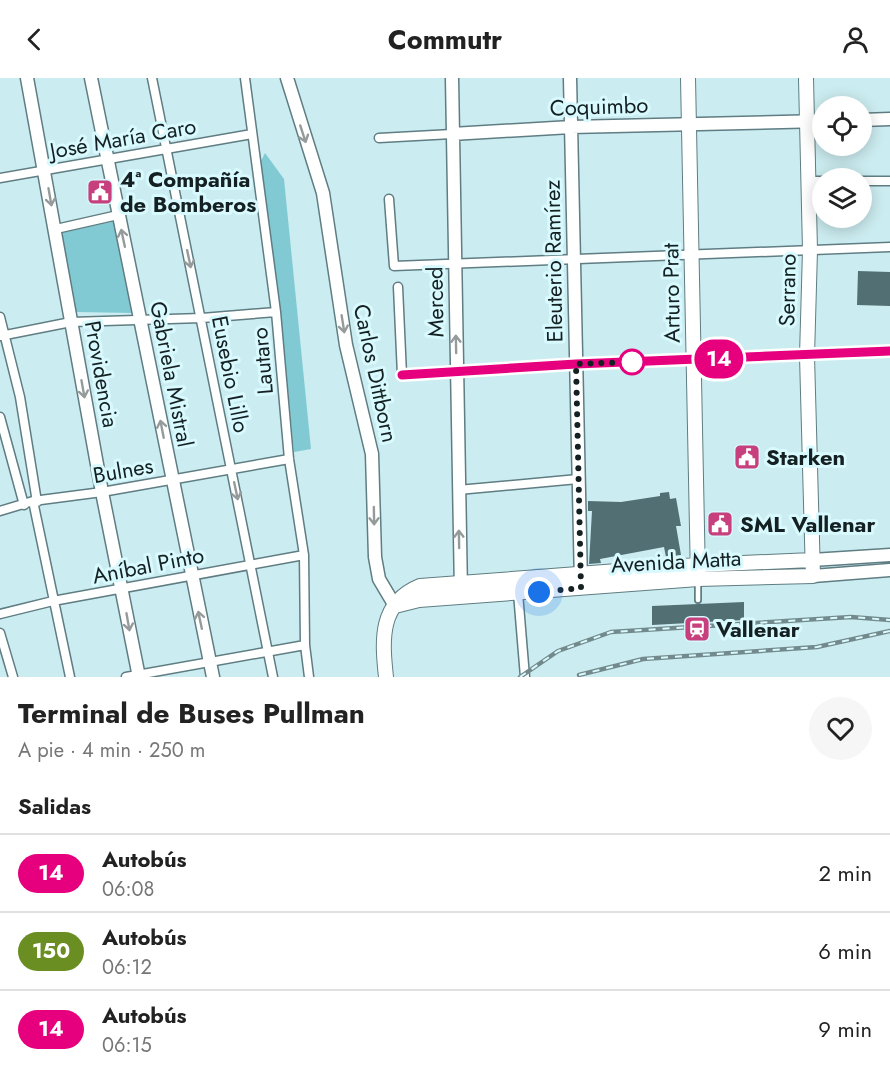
<!DOCTYPE html>
<html lang="es">
<head>
<meta charset="utf-8">
<style>
  :root { --surface:#fff; --page:#f6f6f6; --text:#222; --muted:#767676; --line:#e0e0e0 }
  body { margin:0; font-family:Jost,sans-serif; background:var(--page); color:var(--text); height:100vh; display:flex; flex-direction:column; font-size:22px; white-space:nowrap }
  * { box-sizing:border-box; margin:0 }
  p { font-size:20px; color:var(--muted) }
  .icon { flex:none; width:33px; height:33px; fill:none; stroke:currentColor; stroke-width:2; stroke-linecap:round; stroke-linejoin:round }
  .map { position:relative; height:599px; overflow:hidden }
  .details { display:flex; flex-direction:column; background:var(--surface); flex:1 }
  .details>* { flex:none }
  .badge { padding:0 12px; border-radius:20px; font-size:21px; line-height:39px }
  .fabs { position:absolute; left:812px; top:18px; display:grid; gap:12px }
  .fabs a { display:grid; place-items:center; width:60px; height:60px; border-radius:50%; background:var(--surface); box-shadow:0 3px 15px #0003; font-size:30px }
  .you { position:absolute; width:30px; height:30px; margin:-15px; border:4px solid #fff; border-radius:50%; background:#1a73e8; box-shadow:0 0 0 9px #1a73e833 }
  .map>.badge { position:absolute; translate:-50% -50%; box-shadow:0 0 0 3px #fff }
  h2 { padding:0 18px; font-size:22px; line-height:54px }
  .round { display:grid; place-items:center; flex:none; width:63px; height:63px; border-radius:32px; background:var(--page) }
  .head { display:flex; align-items:center; justify-content:space-between; height:102px; padding:0 18px }
  h1 { font-size:28px; font-weight:700; line-height:45px }
  ul { padding:0; list-style:none }
  li { display:flex; align-items:center; gap:18px; height:78px; padding:0 18px; border-top:2px solid var(--line) }
  li div { flex:1 }
  li b { display:block; font-size:22px }
  li em { font-style:normal }
  li .badge { min-width:66px; font-weight:700; text-align:center }
  header { display:flex; justify-content:space-between; align-items:center; height:78px; padding:0 18px; background:var(--surface); font-size:27px; font-weight:700 }
  .map>svg:first-child { display:block }
</style>
</head>
<body>
<header><svg class="icon" aria-label="back" viewBox="0 0 24 24"><path d="M15 5l-7 7 7 7"/></svg>Commutr<svg class="icon" aria-label="person" viewBox="0 0 24 24"><circle cx="12" cy="8" r="4"/><path d="M4 21q1-7 8-7t8 7"/></svg></header>
<div class="map">
<svg width="890" height="599" viewBox="0 0 890 599">
  <rect width="100%" height="100%" fill="#cbecf0"/>
  <!-- green -->
  <path fill="#82cad3" d="M 265,75 L 284,101 L 311,371 L 294,374 L 281,240 L 260,85 Z
    M 116,143 L 134,235 L 75,234 L 61,155 Z"/>
  <!-- building -->
  <path fill="#527074" d="M 858,193 L 890,194 L 890,228 L 857,227 Z
    M 669,414 L 670,421 L 676,420 L 681,448 L 676,448 L 681,477 L 666,479 L 664,469 L 600,481 L 601,485 L 589,486 L 592,433 L 588,433 L 588,423 L 621,424 L 660,418 L 660,415 Z
    M 744,524 L 744,542 L 652,547 L 652,528 Z"/>
  <g fill="none" stroke-linecap="round" stroke-linejoin="round">
    <defs>
      <path id="lane" d="M 698,504 L 698,522"/>
      <path id="street" d="M 152,0 L 273,599
        M 245,0 L 276,234 L 289,381 L 304,477 L 305,567 L 309,599
        M 379,60 L 452,56
        M 0,100 L 252,56
        M 808,103 L 822,103
        M 861,103 L 890,103
        M 389,121 L 394,188 L 890,169
        M 56,151 L 118,137
        M 398,209 L 402,297 L 576,286 L 890,273
        M 0,239 L 20,319 L 37,424
        M 0,258 L 71,244 L 202,240 L 276,234
        M 0,339 L 24,427
        M 458,412 L 578,401
        M 33,423 L 70,599
        M 0,433 L 33,423 L 102,414 L 289,381
        M 518,515 L 525,599
        M 0,536 L 53,523 L 304,477
        M 0,555 L 13,599
        M 126,599 L 305,567"/>
      <path id="secondary" d="M 27,0 L 102,414 L 139,599
        M 91,0 L 213,599
        M 287,0 L 323,115 L 346,267 L 372,376 L 375,479 L 379,501 L 395,528
        M 452,0 L 461,515
        M 570,0 L 581,506
        M 861,42 L 890,41
        M 452,56 L 571,49 L 822,43
        M 812,482 L 890,477
        M 813,498 L 890,492"/>
      <path id="primary" d="M 688,0 L 698,501
        M 395,528 L 419,522 L 698,501 L 813,498 L 807,278 L 810,172 L 806,0
        M 386,599 C 382,562 379,525 420,508 L 697,487 L 812,482"/>
    </defs>
    <!-- lane casing -->
    <use href="#lane" stroke="#5f7d82" stroke-width="8"/>
    <!-- street casing -->
    <use href="#street" stroke="#5f7d82" stroke-width="11"/>
    <!-- secondary casing -->
    <use href="#secondary" stroke="#5f7d82" stroke-width="15"/>
    <!-- primary casing -->
    <use href="#primary" stroke="#5f7d82" stroke-width="16"/>
    <!-- lane -->
    <use href="#lane" stroke="#fff" stroke-width="4.5"/>
    <!-- street -->
    <use href="#street" stroke="#fff" stroke-width="8"/>
    <!-- secondary -->
    <use href="#secondary" stroke="#fff" stroke-width="12"/>
    <!-- primary -->
    <use href="#primary" stroke="#fff" stroke-width="14"/>
    <defs>
      <path id="rail" d="M 579,597 L 643,581 L 817,569 L 890,553
        M 520,599 L 558,573 L 611,554 L 851,539 L 890,542"/>
    </defs>
    <!-- rail casing -->
    <use href="#rail" stroke="#738a8d" stroke-width="4.5"/>
    <!-- rail -->
    <use href="#rail" stroke="#d8f9fe" stroke-width="2" stroke-dasharray="7" stroke-linecap="butt"/>
  </g>
  <!-- one-way arrows -->
  <defs><path id="oneway-shaft" d="M-6 0H5M1.5-3L5.5 0L1.5 3" fill="none" stroke-width="1.6" stroke-linecap="round" stroke-linejoin="round" transform="scale(1.5)"/></defs>
  <g stroke="#959b9b">
    <use href="#oneway-shaft" transform="translate(303 56) rotate(72)"/>
    <use href="#oneway-shaft" transform="translate(50 119) rotate(80)"/>
    <use href="#oneway-shaft" transform="translate(123 160) rotate(-102)"/>
    <use href="#oneway-shaft" transform="translate(189 181) rotate(78)"/>
    <use href="#oneway-shaft" transform="translate(343 246) rotate(81)"/>
    <use href="#oneway-shaft" transform="translate(456 266) rotate(-91)"/>
    <use href="#oneway-shaft" transform="translate(83 311) rotate(80)"/>
    <use href="#oneway-shaft" transform="translate(162 351) rotate(-101)"/>
    <use href="#oneway-shaft" transform="translate(236 413) rotate(78)"/>
    <use href="#oneway-shaft" transform="translate(374 438) rotate(89)"/>
    <use href="#oneway-shaft" transform="translate(459 461) rotate(-91)"/>
    <use href="#oneway-shaft" transform="translate(200 542) rotate(-102)"/>
    <use href="#oneway-shaft" transform="translate(128 544) rotate(80)"/>
  </g>
  <g fill="none" stroke-linecap="round" stroke-linejoin="round">
    <defs>
      <path id="line" d="M 402,297 L 576,286 L 890,273"/>
    </defs>
    <!-- line casing -->
    <use href="#line" stroke="#fff" stroke-width="14"/>
    <!-- line -->
    <use href="#line" stroke="#e6007e" stroke-width="9"/>
    <!-- walk -->
    <path stroke="#142021" stroke-width="6" stroke-dasharray="0 10.8" d="M 539,514 L 581,510 L 576,286 L 632,284"/>
  </g>
  <!-- icons -->
  <defs>
    <symbol id="civic-square" viewBox="-11 -11 22 22"><rect x="-9" y="-9" width="18" height="18" rx="4" fill="#c73f7c" stroke="#d8f9fe"/><path d="M-.6-6.5H3V-4.5H.6V-3L4-1V1h2V6H-6V1h2V-1L-.6-3ZM-1.2 2.5V6h2.4V2.5Z" fill="#fff"/></symbol>
    <symbol id="station-square" viewBox="-11 -11 22 22"><rect x="-9" y="-9" width="18" height="18" rx="4" fill="#c73f7c" stroke="#d8f9fe"/><path d="M-3-6H3Q5-6 5-4V2Q5 4 3 4L4.5 6H3L1.5 4h-3L-3 6H-4.5L-3 4Q-5 4-5 2V-4Q-5-6-3-6ZM-3.5-4v3h7v-3ZM-3.5 1v1.5H-2V1ZM2 1v1.5H3.5V1Z" fill="#fff"/></symbol>
  </defs>
  <g fill-rule="evenodd">
    <use href="#civic-square" x="85" y="99" width="30" height="30"/>
    <use href="#civic-square" x="732" y="364" width="30" height="30"/>
    <use href="#civic-square" x="705" y="431" width="30" height="30"/>
    <use href="#station-square" x="682" y="536" width="30" height="30"/>
  </g>
  <!-- markers -->
  <circle fill="#fff" stroke="#e6007e" stroke-width="3" cx="632" cy="284" r="12"/>
  <g text-anchor="middle" dominant-baseline="central" stroke-width="6" stroke-linejoin="round" paint-order="stroke">
    <!-- street labels -->
    <g font-size="22" fill="#142021" stroke="#d8f9fe">
      <text transform="translate(599 28) rotate(-2)">Coquimbo</text>
      <text transform="translate(123 60) rotate(-10)">José María Caro</text>
      <text transform="translate(553 183) rotate(-91)">Eleuterio Ramírez</text>
      <text transform="translate(787 212) rotate(-89)">Serrano</text>
      <text transform="translate(671 215) rotate(-91)">Arturo Prat</text>
      <text transform="translate(435 224) rotate(-91)">Merced</text>
      <text transform="translate(262 283) rotate(-95)">Lautaro</text>
      <text transform="translate(376 295) rotate(78)">Carlos Dittborn</text>
      <text transform="translate(102 296) rotate(80)">Providencia</text>
      <text transform="translate(172 296) rotate(79)">Gabriela Mistral</text>
      <text transform="translate(231 296) rotate(79)">Eusebio Lillo</text>
      <text transform="translate(123 392) rotate(-10)">Bulnes</text>
      <text transform="translate(676 483) rotate(-3)">Avenida Matta</text>
      <text transform="translate(148 487) rotate(-11)">Aníbal Pinto</text>
    </g>
    <!-- poi labels -->
    <g font-size="22" font-weight="bold" fill="#142021" stroke="#d8f9fe" text-anchor="start">
      <text x="120" y="101">4ª Compañía<tspan x="120" dy="25">de Bomberos</tspan></text>
      <text x="766" y="379">Starken</text>
      <text x="740" y="446">SML Vallenar</text>
      <text x="716" y="551">Vallenar</text>
    </g>
  </g>
</svg>
<div class="fabs">
<a><svg class="icon" aria-label="locate" viewBox="0 0 24 24"><circle cx="12" cy="12" r="6"/><path d="M12 2v4M12 18v4M2 12h4M18 12h4"/></svg></a>
<a><svg class="icon" aria-label="layers" viewBox="0 0 24 24"><path d="M12 4l9 5-9 5-9-5zM3 14l9 5 9-5"/></svg></a>
</div>
<div class="you" style="left:539px;top:514px"></div>
<b class="badge" style="left:719px;top:281px;background:#e6007e;color:#fff">14</b>
</div>
<section class="details">
<div class="head"><div><h1>Terminal de Buses Pullman</h1><p>A pie · 4 min · 250 m</p></div><a class="round"><svg class="icon" aria-label="heart" viewBox="0 0 24 24"><path d="M12 20l-8-8c-3-5 5-10 8-4 3-6 11-1 8 4z"/></svg></a></div>
<h2>Salidas</h2>
<ul>
<li><span class="badge" style="background:#e6007e;color:#fff">14</span><div><b>Autobús</b><p>06:08</p></div><em>2 min</em></li>
<li><span class="badge" style="background:#6b8e23;color:#fff">150</span><div><b>Autobús</b><p>06:12</p></div><em>6 min</em></li>
<li><span class="badge" style="background:#e6007e;color:#fff">14</span><div><b>Autobús</b><p>06:15</p></div><em>9 min</em></li>
</ul>
</section>
</body>
</html>
